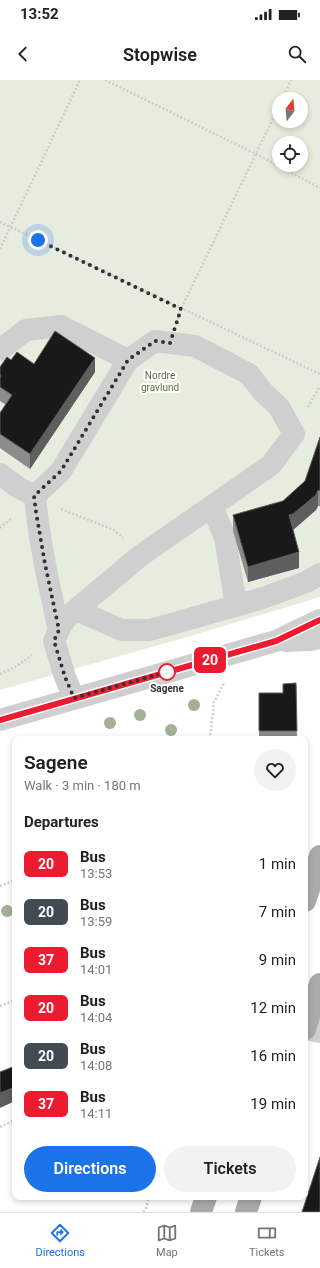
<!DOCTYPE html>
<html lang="en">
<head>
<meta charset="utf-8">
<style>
  :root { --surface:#fff; --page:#f2f2f2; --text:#202124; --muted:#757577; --line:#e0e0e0; --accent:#1a73e8 }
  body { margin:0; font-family:Roboto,sans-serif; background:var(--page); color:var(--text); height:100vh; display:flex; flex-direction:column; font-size:15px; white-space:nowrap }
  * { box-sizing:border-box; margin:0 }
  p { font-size:13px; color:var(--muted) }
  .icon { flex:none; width:22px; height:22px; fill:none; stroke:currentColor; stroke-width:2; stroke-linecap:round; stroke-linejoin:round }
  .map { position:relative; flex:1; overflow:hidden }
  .panel { position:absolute; left:12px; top:656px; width:296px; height:464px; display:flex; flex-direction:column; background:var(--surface); border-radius:8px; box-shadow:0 2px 6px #0003 }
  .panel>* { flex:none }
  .badge { padding:0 8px; border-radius:6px; font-size:14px; line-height:26px }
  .needle { width:26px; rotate:16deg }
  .buttons { position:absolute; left:272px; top:12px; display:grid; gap:8px }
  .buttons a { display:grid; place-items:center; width:36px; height:36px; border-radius:50%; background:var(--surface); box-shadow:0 2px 6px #0003; font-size:20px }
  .you { position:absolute; width:20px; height:20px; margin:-10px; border:3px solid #fff; border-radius:50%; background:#1a73e8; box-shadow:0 0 0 6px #1a73e833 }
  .map>.badge { position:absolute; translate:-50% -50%; box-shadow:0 0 0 2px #fff }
  h2 { padding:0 12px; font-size:15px; line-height:36px }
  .round { display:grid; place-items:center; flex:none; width:42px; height:42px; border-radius:21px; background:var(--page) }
  .summary { display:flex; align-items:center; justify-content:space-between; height:68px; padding:0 12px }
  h1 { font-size:19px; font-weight:600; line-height:30px }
  .button { display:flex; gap:8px; margin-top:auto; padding:8px 12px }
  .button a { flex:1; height:46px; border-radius:24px; background:var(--accent); color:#fff; font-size:16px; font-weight:600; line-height:46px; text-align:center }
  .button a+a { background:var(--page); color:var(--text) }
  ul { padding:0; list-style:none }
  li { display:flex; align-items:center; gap:12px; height:48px; padding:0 12px }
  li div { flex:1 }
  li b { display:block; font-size:15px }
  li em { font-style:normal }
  li .badge { min-width:44px; font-weight:700; text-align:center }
  .status { display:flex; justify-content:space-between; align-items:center; height:28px; padding:0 20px; background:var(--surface); direction:ltr }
  .status svg { height:11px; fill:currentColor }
  header { display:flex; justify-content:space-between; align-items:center; height:52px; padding:0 12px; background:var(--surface); font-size:18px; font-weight:600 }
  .tabs { display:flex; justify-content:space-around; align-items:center; height:56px; border-top:1px solid var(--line); background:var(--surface); font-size:11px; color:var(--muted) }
  .tabs a { display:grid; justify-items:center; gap:2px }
  .tabs .selected { color:var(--accent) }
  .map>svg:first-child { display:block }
</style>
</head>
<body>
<div class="status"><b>13:52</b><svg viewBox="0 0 49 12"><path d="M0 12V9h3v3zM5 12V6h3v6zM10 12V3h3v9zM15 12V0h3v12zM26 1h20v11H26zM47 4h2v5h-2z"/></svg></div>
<header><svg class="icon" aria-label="back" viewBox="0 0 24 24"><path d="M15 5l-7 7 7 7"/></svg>Stopwise<svg class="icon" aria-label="search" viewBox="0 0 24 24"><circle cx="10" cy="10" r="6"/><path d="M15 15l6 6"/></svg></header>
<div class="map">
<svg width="320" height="1132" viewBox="0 0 320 1132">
  <rect width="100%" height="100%" fill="#fff"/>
  <!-- green -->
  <path fill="#e6ecde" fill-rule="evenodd" d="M 0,0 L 320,0 L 320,517 L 194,555 L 0,610 ZM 279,19 L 301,19 L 301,41 L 279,41 ZM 279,63 L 301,63 L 301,85 L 279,85 Z"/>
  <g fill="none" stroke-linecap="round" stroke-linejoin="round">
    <!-- path -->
    <path stroke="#cfcfcf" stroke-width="2.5" stroke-dasharray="2 2" stroke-linecap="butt" d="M 105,0 L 256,74 L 320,108
      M 282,19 L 291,0
      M 0,142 L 320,294
      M 0,169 L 80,0
      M 178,239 L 181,229 L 279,26
      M 308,327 L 320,306
      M 61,429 L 114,450 L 123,458
      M 0,448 L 12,438
      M 0,594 L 15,587 L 32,575
      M 210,659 L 214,622 L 224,603
      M 0,806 L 15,800
      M 0,926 L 15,920
      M 0,1047 L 15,1040
      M 143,1132 L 146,1128 L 149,1117"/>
    <!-- minor -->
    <path stroke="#cfcfcf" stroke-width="22" d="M 0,270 L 26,250 L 61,246 L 128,280
      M 0,394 L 19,408 L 35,416 L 61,391 L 128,280 L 155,261 L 195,266 L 249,294 L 263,312 L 279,327 L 294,354 L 271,385 L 140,476 L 66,538 L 59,550 L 54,561 L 65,597 L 74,618
      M 35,416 C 39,461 49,506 59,550
      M 212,427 L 225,457 L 236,526
      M 76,530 L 122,550 L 150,550 L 263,518 L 306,502 L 320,494
      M 285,561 L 310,560 L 320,558
      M 0,640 L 276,561 L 320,540
      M 305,949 L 320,952"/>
    <!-- major -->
    <path stroke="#aaa" stroke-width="22" d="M 305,821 L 320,776
      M 305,949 L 320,904
      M 201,1132 L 206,1117
      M 246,1132 L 251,1117"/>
  </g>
  <!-- trees -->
  <g fill="#a3b094">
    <circle cx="194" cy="625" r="6"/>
    <circle cx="140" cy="635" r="6"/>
    <circle cx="110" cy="643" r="6"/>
    <circle cx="171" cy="650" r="6"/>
    <circle cx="7" cy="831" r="6"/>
  </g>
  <!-- wall -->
  <path fill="#8c8c8c" d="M 11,280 L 95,292 L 30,389 L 0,368 L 0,333 L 6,325 L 0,321 L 0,287 Z
    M 320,357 L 320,426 L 318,426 L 316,430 L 293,450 L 299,488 L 248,502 L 233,451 L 233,435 L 283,421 L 305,401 Z
    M 296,603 L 297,659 L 259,659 L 259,613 L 283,613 Z"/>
  <!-- shaded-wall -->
  <path fill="#5e5e5e" d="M 95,278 L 95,292 L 30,389 L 30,374 Z
    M 318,410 L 318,426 L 316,430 L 293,450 L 289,451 L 289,435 Z
    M 299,472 L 299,488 L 248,502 L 248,487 Z
    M 15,1007 L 15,1021 L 0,1028 L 0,1013 Z"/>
  <!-- building -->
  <path fill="#191919" stroke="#5e5e5e" d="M 55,251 L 95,278 L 30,374 L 0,354 L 0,333 L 12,315 L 0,307 L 0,297 L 1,296 L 0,295 L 0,287 L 7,277 L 11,280 L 17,272 L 34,284 Z
    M 320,357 L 320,411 L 318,410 L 316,415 L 293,434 L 289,435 L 299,472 L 248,487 L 233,435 L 283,421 L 305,401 Z
    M 296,603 L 297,651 L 259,651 L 259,613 L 283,613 L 283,604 Z
    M 15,986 L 15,1007 L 0,1013 L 0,992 Z
    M 320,1077 L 320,1132 L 302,1132 Z"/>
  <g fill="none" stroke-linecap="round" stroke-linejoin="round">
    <defs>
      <path id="line" d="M 0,640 L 276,561 L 320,540"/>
    </defs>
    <!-- line casing -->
    <use href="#line" stroke="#fff" stroke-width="9"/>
    <!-- line -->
    <use href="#line" stroke="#ed1b2f" stroke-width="6"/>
    <!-- walk -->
    <path stroke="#323232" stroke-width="4" stroke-dasharray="0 7.2" d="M 38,160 L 181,229 L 170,263 L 155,261 L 128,280 L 61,391 L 34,416 L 36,432 L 45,484 L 59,550 L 54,561 L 65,597 L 74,618 L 167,592"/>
  </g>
  <!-- markers -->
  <circle fill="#fff" stroke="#ed1b2f" stroke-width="2" cx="167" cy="592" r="8"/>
  <g text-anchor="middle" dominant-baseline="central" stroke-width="4" stroke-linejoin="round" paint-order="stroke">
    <!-- park labels -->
    <g font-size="10" fill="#57703d" stroke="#fff">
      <text x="160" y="295">Nordre<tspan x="160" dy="12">gravlund</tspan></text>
    </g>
    <!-- stop labels -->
    <g font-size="10" font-weight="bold" fill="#323232" stroke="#fff">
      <text x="167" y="608">Sagene</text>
    </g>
  </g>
</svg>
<div class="buttons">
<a><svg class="needle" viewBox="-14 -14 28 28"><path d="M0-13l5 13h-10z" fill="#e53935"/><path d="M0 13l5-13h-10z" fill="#757577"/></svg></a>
<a><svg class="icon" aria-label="locate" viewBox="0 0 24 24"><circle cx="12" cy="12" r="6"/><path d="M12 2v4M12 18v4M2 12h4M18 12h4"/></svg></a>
</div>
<div class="you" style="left:38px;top:160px"></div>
<b class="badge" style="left:210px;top:580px;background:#ed1b2f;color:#fff">20</b>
<section class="panel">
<div class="summary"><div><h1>Sagene</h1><p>Walk · 3 min · 180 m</p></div><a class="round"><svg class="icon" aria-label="heart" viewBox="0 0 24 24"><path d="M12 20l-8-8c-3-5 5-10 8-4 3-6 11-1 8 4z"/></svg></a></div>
<h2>Departures</h2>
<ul>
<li><span class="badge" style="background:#ed1b2f;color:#fff">20</span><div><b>Bus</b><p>13:53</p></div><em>1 min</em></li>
<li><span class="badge" style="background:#424a52;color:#fff">20</span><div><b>Bus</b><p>13:59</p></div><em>7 min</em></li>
<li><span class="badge" style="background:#ed1b2f;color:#fff">37</span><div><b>Bus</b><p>14:01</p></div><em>9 min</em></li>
<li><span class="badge" style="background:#ed1b2f;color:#fff">20</span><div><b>Bus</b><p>14:04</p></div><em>12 min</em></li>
<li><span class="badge" style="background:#424a52;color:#fff">20</span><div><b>Bus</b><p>14:08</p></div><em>16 min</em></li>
<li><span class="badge" style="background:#ed1b2f;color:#fff">37</span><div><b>Bus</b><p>14:11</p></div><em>19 min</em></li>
</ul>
<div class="button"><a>Directions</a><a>Tickets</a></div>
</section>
</div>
<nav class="tabs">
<a class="selected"><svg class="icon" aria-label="directions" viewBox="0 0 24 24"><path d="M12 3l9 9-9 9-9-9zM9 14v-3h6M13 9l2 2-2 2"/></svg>Directions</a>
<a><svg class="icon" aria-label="map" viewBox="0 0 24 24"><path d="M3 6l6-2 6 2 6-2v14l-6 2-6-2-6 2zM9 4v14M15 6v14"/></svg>Map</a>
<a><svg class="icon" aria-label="tickets" viewBox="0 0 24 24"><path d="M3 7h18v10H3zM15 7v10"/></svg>Tickets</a>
</nav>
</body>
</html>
